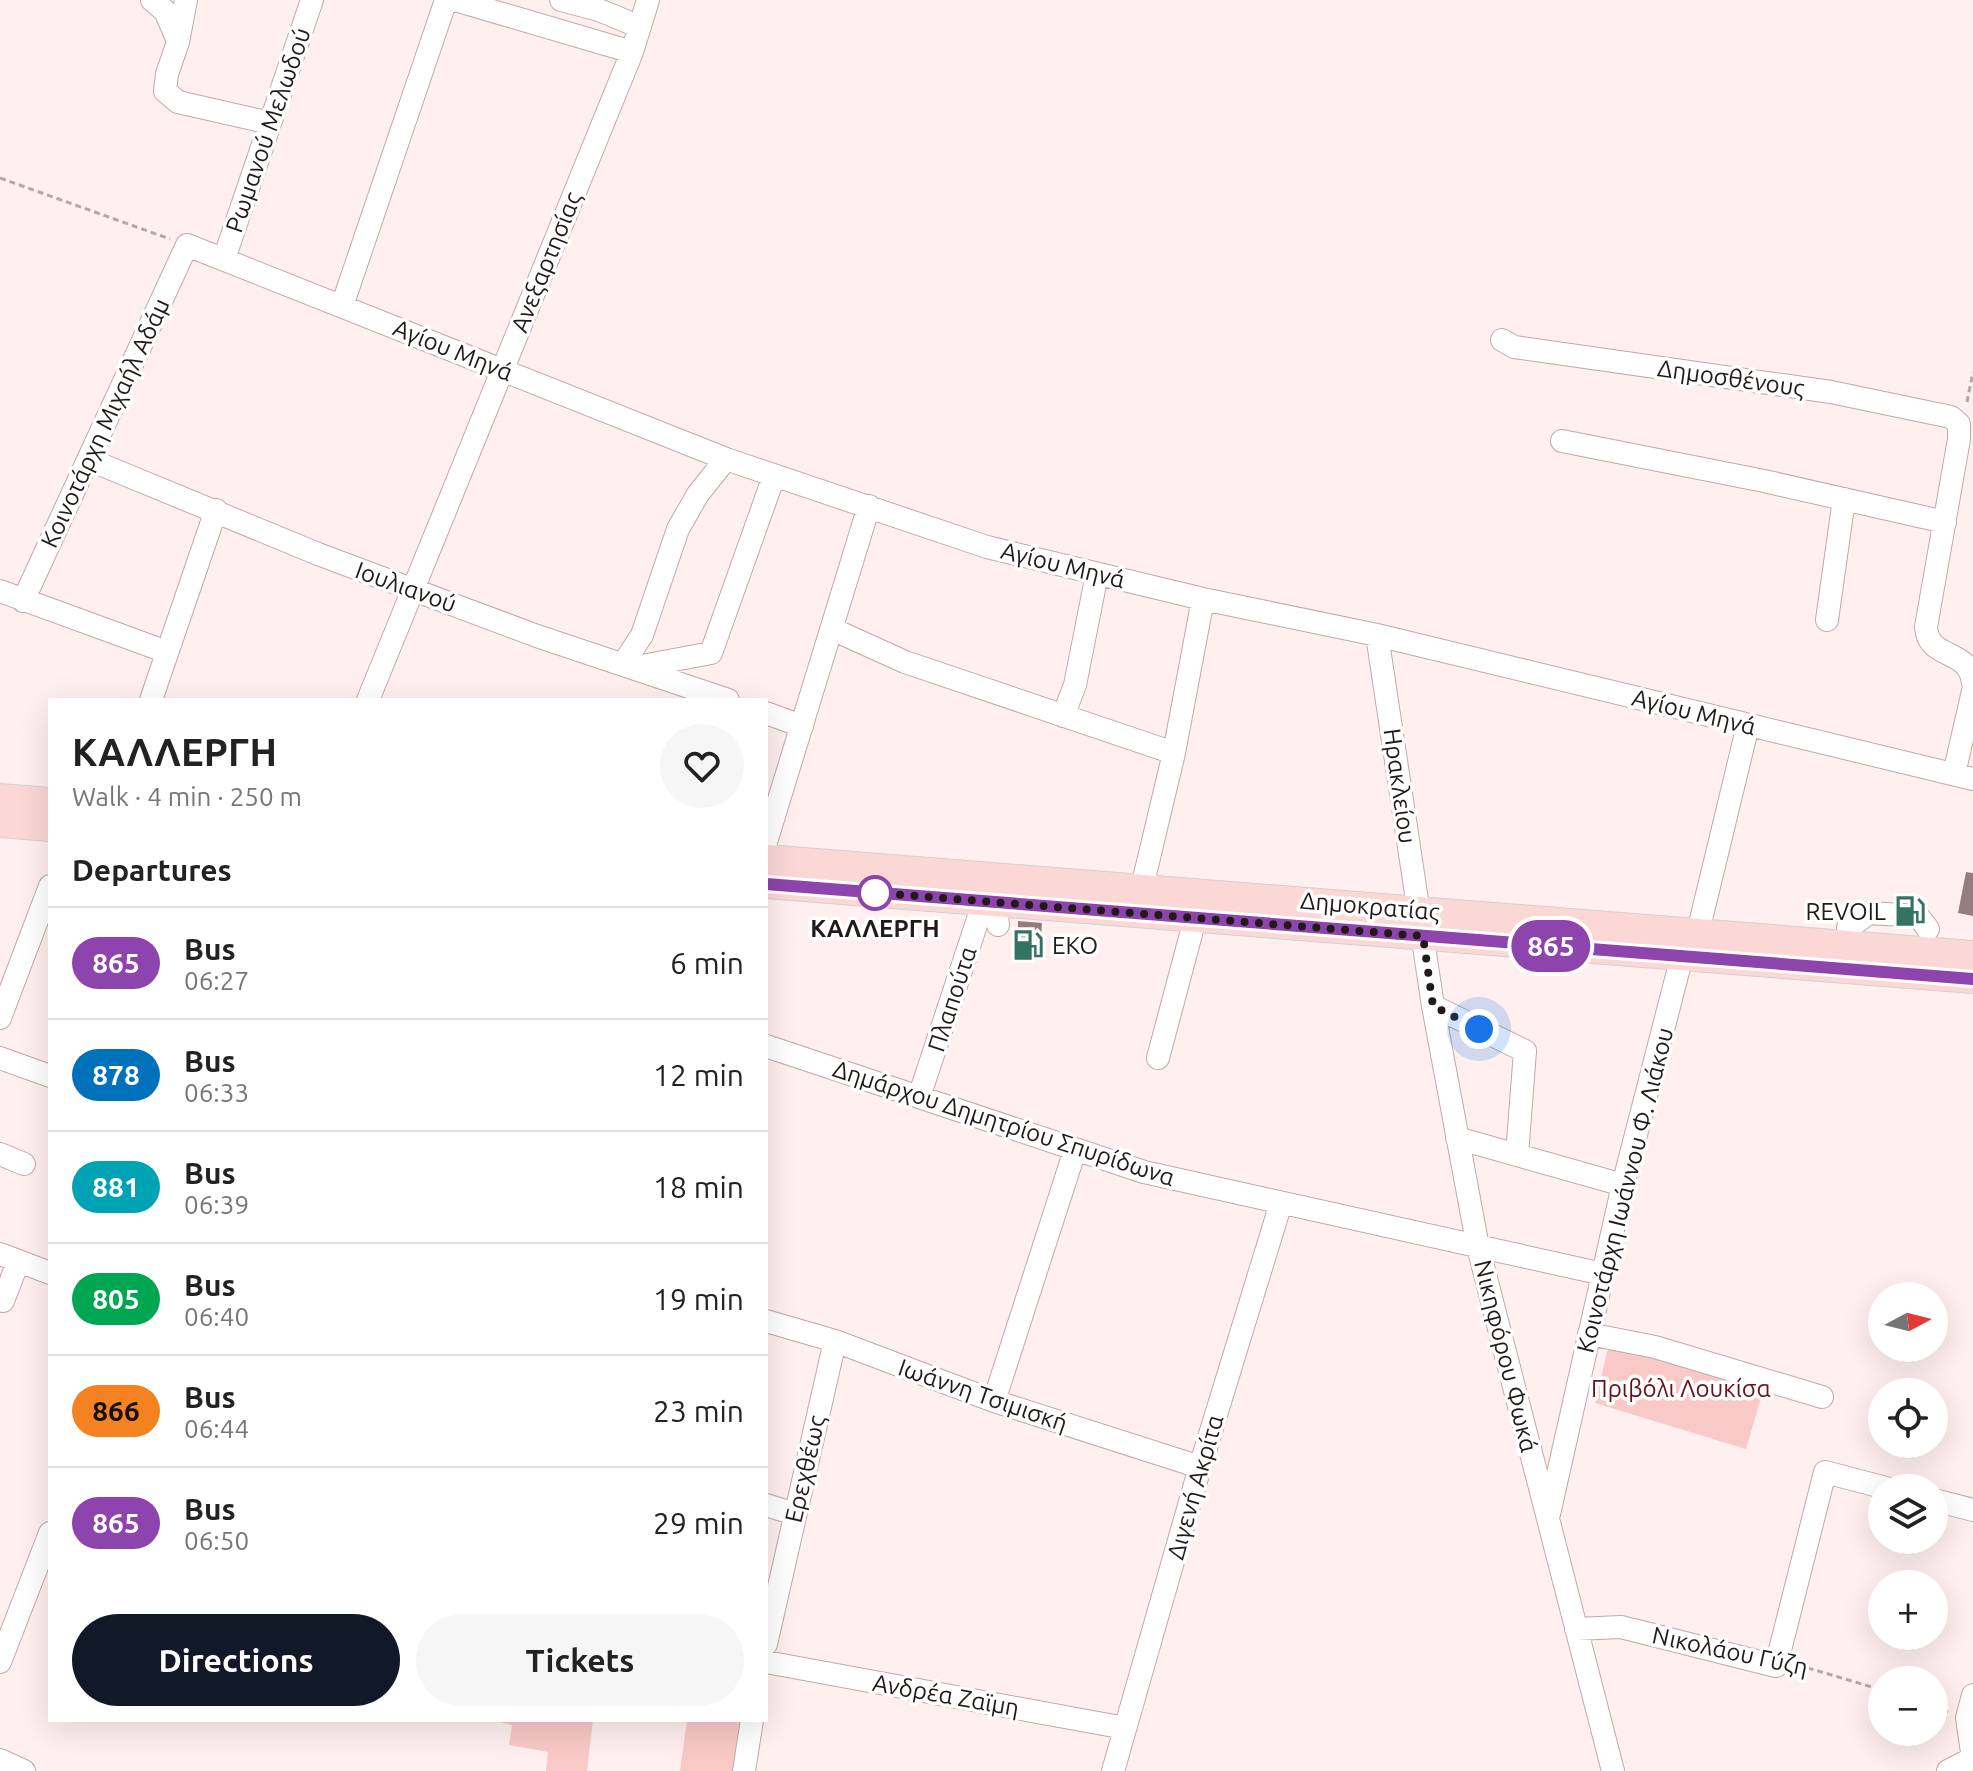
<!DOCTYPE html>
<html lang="en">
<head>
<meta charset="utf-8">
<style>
  :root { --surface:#fff; --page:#f6f6f6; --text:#222; --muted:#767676; --line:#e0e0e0; --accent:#111827 }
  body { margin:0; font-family:Ubuntu,sans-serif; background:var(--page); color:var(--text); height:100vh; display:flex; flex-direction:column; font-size:30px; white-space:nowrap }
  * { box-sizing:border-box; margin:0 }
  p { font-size:26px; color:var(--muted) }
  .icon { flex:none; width:44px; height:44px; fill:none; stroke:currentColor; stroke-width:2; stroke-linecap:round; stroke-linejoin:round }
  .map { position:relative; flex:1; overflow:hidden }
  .side { position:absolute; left:48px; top:698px; width:720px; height:1024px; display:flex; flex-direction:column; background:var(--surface); border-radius:0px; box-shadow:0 8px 32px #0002 }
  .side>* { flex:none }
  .badge { padding:0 16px; border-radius:26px; font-size:28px; line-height:52px }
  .needle { width:52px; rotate:83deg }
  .buttons { position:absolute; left:1868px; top:1282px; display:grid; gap:16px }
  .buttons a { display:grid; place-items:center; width:80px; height:80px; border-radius:50%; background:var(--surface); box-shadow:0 8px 32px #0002; font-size:40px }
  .you { position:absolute; width:40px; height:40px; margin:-20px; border:6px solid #fff; border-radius:50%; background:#1a73e8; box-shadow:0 0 0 12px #1a73e833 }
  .map>.badge { position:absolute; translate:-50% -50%; box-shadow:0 0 0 4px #fff }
  h2 { padding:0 24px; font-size:30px; line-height:72px }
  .round { display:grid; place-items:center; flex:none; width:84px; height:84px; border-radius:42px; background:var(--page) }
  .headline { display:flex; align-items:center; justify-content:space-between; height:136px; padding:0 24px }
  h1 { font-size:38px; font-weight:600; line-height:60px }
  .button { display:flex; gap:16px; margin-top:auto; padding:16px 24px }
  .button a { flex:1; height:92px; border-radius:48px; background:var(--accent); color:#fff; font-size:32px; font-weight:600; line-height:92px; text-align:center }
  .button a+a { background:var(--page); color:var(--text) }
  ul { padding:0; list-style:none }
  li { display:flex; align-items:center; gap:24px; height:112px; padding:0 24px; border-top:2px solid var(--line) }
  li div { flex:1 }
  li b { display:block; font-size:30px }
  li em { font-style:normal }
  li .badge { min-width:88px; font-weight:700; text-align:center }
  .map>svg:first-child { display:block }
</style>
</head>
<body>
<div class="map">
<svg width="1973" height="1771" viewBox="0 0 1973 1771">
  <rect width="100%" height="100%" fill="#fff0ef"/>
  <!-- green -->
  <path fill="#f8c9c7" d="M 1613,1327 L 1768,1374 L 1746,1449 L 1595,1403 Z
    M 491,1720 L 593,1720 L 587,1771 L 546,1771 L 548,1752 L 509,1745 L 512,1725 Z
    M 687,1720 L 743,1720 L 734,1771 L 680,1771 Z"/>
  <!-- building -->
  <path fill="#947d7c" d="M 1966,872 L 1973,873 L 1973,916 L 1958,913 Z
    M 1018,921 L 1042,923 L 1041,938 L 1018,937 Z"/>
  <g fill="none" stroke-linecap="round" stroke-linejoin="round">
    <defs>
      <path id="minor" d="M 152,0 L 165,11 L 178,41
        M 186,0 L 178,42 L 167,74 L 165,91 L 178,102 L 270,123
        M 455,0 L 632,52
        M 561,0 L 599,10 L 640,27
        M 224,259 L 312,0
        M 342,306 L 446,0
        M 1502,340 L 1514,347 L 1831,392 L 1951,417 L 1959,424 L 1959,439 L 1926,627 C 1928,661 1969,647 1973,683
        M 1562,441 L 1764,481 L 1945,522
        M 90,460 L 318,554 L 537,636 L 728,700
        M 0,591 L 167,652
        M 23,601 L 187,245 L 726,459 L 987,547 L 1203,599 L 1377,635 L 1973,779
        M 1827,620 L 1844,499
        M 832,629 L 905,662 L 1174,753
        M 1377,635 L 1433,1006 L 1478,1247 L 1613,1771
        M 623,664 L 642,635 L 678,529 L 698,494 L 726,459
        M 637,667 L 711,653 L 774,476
        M 151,700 L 216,510
        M 368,700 L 632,52 L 648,0
        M 766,713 L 802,726
        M 1063,716 L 1075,685 L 1097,574
        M 1954,774 L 1973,691
        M 766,842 L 869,506
        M 1142,887 L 1174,753 L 1203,599
        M 995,902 L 998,925
        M 1848,928 L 1869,913 L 1918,916 L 1928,929
        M 1698,932 L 1748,725
        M 1433,1006 L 1525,1051 L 1517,1155
        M 0,1018 L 50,886
        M 766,1046 L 1144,1172 L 1603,1274
        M 0,1058 L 50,1076
        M 1158,1058 L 1195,919
        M 919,1097 L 984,901
        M 1457,1138 L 1623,1185
        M 0,1154 L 24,1164
        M 0,1254 L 50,1273
        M 3,1301 L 18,1262
        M 766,1321 L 835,1341 L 994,1401 L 1200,1467
        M 1589,1334 L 1655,1347 L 1822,1397
        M 994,1401 L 1075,1150
        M 1934,1500 L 1973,1510
        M 766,1505 L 795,1514
        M 1549,1514 L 1623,1185 L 1682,956
        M 1576,1629 L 1621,1627 L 1776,1666 L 1825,1472 L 1886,1488
        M 766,1644 L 835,1341
        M 0,1662 L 50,1533
        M 766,1662 L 1125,1728
        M 1973,1759 L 1967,1718 L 1973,1695
        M 0,1760 L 24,1771
        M 744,1771 L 752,1720
        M 1113,1771 L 1200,1467 L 1281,1203
        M 1948,1771 L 1973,1758"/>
      <path id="major" d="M 0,798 L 50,802
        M 0,823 L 50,827
        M 766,859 L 1973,955
        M 766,884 L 1973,979"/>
    </defs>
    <!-- minor casing -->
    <use href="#minor" stroke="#c0a9a7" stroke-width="24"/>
    <!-- major casing -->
    <use href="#major" stroke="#d3d1d1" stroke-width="30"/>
    <!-- path -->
    <path stroke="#b4a7a6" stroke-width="3" stroke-dasharray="6 4" stroke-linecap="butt" d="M 0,178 L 170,239
      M 1967,402 L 1973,372
      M 1798,1665 L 1882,1690
      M 1934,1707 L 1948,1712"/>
    <!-- minor -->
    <use href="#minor" stroke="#fff" stroke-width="22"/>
    <!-- major -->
    <use href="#major" stroke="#fbd7d6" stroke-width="28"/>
  </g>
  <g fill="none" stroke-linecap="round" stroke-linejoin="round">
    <defs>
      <path id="line" d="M 766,884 L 1973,979"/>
    </defs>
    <!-- line casing -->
    <use href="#line" stroke="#fff" stroke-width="18"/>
    <!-- line -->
    <use href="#line" stroke="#8e44ad" stroke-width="12"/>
    <!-- walk -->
    <path stroke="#221a19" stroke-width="8" stroke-dasharray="0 14.4" d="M 875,893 L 866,892 L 1423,936 L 1433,1006 L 1479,1029"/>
  </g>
  <!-- icons -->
  <defs>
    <symbol id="fuel-bare" viewBox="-9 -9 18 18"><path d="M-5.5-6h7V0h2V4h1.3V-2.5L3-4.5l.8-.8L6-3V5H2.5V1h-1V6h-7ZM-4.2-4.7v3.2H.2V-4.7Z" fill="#347361" stroke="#fff" stroke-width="2.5" paint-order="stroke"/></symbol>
  </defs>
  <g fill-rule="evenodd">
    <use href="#fuel-bare" x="1888" y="889" width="44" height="44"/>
    <use href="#fuel-bare" x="1006" y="923" width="44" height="44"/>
  </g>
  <!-- markers -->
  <circle fill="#fff" stroke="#8e44ad" stroke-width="4" cx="875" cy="893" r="16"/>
  <g text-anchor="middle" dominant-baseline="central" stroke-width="7" stroke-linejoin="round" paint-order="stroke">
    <!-- street labels -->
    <g font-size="24" fill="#221a19" stroke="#fff">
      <text transform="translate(268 130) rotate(-71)">Ρωμανού Μελωδού</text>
      <text transform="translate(546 262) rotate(-68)">Ανεξαρτησίας</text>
      <text transform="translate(453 350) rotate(22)">Αγίου Μηνά</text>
      <text transform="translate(1731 378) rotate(8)">Δημοσθένους</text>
      <text transform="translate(105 423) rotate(-65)">Κοινοτάρχη Μιχαήλ Αδάμ</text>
      <text transform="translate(1063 565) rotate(14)">Αγίου Μηνά</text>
      <text transform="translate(406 587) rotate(20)">Ιουλιανού</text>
      <text transform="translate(1694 712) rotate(14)">Αγίου Μηνά</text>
      <text transform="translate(1400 786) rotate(82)">Ηρακλείου</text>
      <text transform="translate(1370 906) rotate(5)">Δημοκρατίας</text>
      <text transform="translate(952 999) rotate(-72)">Πλαπούτα</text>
      <text transform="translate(1004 1123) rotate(18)">Δημάρχου Δημητρίου Σπυρίδωνα</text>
      <text transform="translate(1625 1190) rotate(-76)">Κοινοτάρχη Ιωάννου Φ. Λιάκου</text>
      <text transform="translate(1506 1356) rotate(76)">Νικηφόρου Φωκά</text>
      <text transform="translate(983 1395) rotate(19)">Ιωάννη Τσιμισκή</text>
      <text transform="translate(805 1469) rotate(-77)">Ερεχθέως</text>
      <text transform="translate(1195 1487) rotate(-74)">Διγενή Ακρίτα</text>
      <text transform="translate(1730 1651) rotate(12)">Νικολάου Γύζη</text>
      <text transform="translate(946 1695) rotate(10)">Ανδρέα Ζαϊμη</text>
    </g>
    <!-- poi labels -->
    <g font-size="24" fill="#221a19" stroke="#fff" text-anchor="end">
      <text x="1886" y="911">REVOIL</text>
      <text x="1052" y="945" text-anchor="start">EKO</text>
    </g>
    <!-- stop labels -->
    <g font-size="24" font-weight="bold" fill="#221a19" stroke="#fff">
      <text x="875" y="928">ΚΑΛΛΕΡΓΗ</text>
    </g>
    <!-- park labels -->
    <g font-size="24" fill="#651219" stroke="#fff">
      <text x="1681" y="1388">Πριβόλι Λουκίσα</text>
    </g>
  </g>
</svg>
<div class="buttons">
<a><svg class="needle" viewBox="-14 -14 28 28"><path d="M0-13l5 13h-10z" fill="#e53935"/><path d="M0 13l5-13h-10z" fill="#767676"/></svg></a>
<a><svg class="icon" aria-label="locate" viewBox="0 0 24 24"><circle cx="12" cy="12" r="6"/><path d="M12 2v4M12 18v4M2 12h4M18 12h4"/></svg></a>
<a><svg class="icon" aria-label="layers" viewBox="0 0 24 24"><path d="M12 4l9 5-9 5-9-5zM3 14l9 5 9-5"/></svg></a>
<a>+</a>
<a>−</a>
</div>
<div class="you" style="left:1479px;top:1029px"></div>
<b class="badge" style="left:1551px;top:946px;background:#8e44ad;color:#fff">865</b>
<section class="side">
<div class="headline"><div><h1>ΚΑΛΛΕΡΓΗ</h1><p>Walk · 4 min · 250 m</p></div><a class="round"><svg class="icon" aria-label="heart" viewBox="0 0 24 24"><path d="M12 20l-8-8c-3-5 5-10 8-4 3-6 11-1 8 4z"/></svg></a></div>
<h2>Departures</h2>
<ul>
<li><span class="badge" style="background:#8e44ad;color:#fff">865</span><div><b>Bus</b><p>06:27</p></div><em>6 min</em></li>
<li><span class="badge" style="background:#0072bc;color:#fff">878</span><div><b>Bus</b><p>06:33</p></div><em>12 min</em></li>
<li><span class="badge" style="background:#00a3b4;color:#fff">881</span><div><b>Bus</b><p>06:39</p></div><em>18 min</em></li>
<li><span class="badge" style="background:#00a651;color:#fff">805</span><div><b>Bus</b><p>06:40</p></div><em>19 min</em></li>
<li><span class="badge" style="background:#f58220;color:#111">866</span><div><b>Bus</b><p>06:44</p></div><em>23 min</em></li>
<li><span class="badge" style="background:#8e44ad;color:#fff">865</span><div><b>Bus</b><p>06:50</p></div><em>29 min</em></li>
</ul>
<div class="button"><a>Directions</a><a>Tickets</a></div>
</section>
</div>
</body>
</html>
